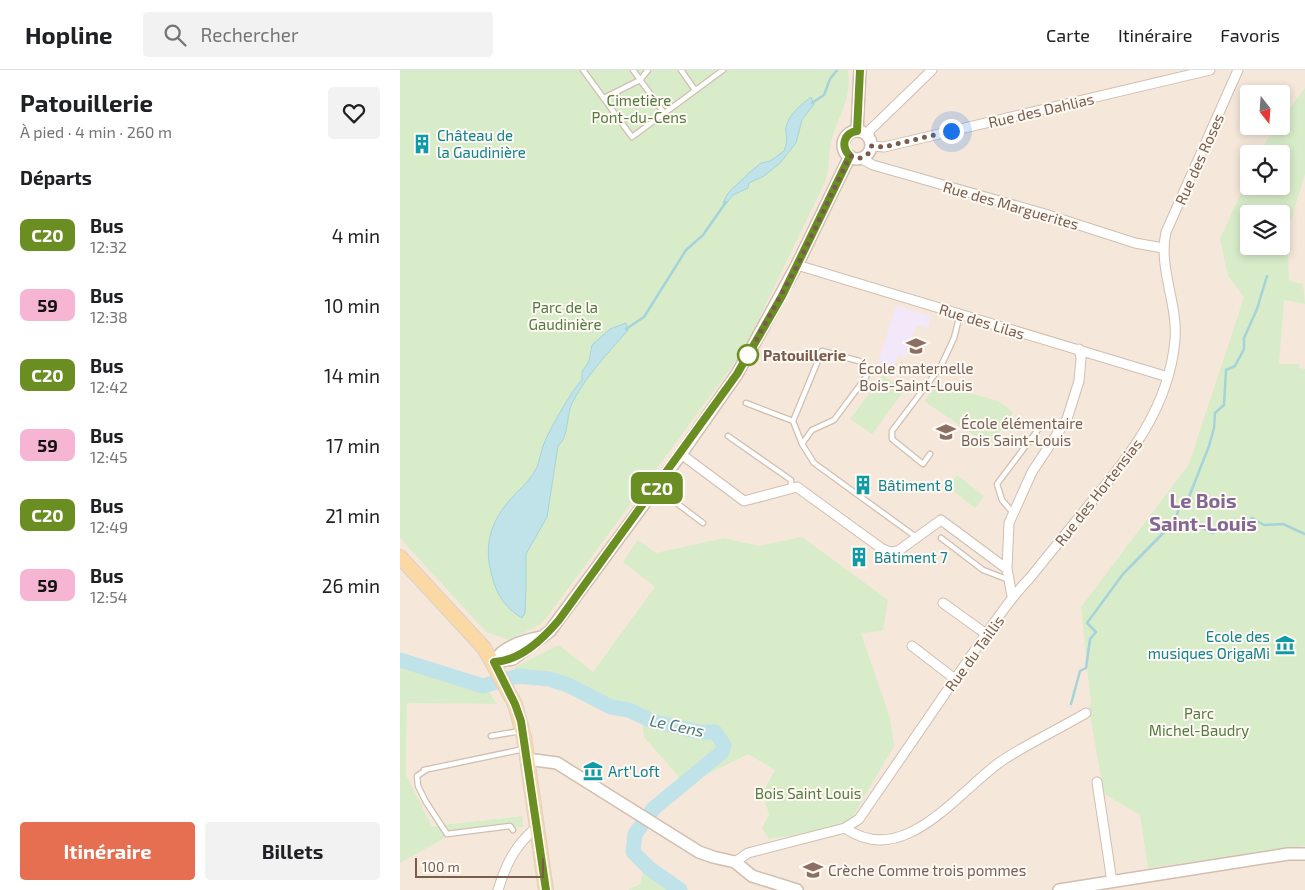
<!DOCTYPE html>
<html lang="fr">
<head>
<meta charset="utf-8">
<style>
  :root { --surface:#fff; --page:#f2f2f2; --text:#202124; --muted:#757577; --line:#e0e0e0; --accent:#e76f51 }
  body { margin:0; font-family:"Exo 2",sans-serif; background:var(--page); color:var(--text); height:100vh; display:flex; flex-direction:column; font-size:19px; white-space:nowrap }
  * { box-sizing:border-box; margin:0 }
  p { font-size:16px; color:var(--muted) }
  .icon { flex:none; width:28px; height:28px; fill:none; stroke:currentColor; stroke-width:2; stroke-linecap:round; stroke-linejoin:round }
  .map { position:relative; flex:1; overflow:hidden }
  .panel { display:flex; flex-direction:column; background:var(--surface); width:400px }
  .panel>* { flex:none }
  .badge { padding:0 10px; border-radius:8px; font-size:18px; line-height:32px }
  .needle { width:32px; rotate:163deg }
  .controls { position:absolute; left:840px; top:15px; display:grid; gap:10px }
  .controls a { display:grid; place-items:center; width:50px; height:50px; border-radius:5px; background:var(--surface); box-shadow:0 2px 8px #0003; font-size:25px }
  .scale { position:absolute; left:15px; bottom:12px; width:129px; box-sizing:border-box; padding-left:5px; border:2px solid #7a5c4d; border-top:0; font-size:14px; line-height:18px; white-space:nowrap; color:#7a5c4d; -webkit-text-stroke:4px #fffaf3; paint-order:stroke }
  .you { position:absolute; width:25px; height:25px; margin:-12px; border:4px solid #fff; border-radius:50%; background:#1a73e8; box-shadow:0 0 0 8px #1a73e833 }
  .map>.badge { position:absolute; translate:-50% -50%; box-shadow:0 0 0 2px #fff }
  h2 { padding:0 20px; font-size:19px; line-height:45px }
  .round { display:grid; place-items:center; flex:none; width:52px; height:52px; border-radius:5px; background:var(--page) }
  .head { display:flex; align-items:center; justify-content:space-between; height:85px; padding:0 20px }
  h1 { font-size:24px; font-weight:700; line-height:38px }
  .cta { display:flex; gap:10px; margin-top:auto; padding:10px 20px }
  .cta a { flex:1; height:58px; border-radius:5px; background:var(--accent); color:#fff; font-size:20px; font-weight:700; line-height:58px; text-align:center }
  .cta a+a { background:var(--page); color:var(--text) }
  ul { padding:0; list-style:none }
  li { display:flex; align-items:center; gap:15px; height:70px; padding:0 20px }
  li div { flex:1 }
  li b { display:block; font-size:19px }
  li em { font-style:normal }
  li .badge { min-width:55px; font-weight:700; text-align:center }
  header { display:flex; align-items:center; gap:30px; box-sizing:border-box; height:70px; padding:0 25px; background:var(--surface); border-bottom:1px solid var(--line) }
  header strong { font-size:24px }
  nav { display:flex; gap:28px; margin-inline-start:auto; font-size:18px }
  .search { width:350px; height:45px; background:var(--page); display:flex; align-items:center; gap:12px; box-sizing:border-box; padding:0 18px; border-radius:5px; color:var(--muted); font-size:19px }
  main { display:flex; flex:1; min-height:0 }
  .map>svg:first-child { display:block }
</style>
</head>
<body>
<header>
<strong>Hopline</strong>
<div class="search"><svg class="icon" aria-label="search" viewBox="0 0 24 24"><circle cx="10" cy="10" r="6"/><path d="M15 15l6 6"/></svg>Rechercher</div>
<nav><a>Carte</a><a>Itinéraire</a><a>Favoris</a></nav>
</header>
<main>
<section class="panel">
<div class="head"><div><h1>Patouillerie</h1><p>À pied · 4 min · 260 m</p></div><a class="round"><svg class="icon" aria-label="heart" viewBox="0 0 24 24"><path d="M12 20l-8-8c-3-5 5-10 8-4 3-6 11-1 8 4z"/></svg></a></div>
<h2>Départs</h2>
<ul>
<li><span class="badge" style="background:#6b8e23;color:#fff">C20</span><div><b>Bus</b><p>12:32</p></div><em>4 min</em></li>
<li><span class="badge" style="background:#f5b5d3;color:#111">59</span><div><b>Bus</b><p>12:38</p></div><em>10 min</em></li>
<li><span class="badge" style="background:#6b8e23;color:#fff">C20</span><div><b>Bus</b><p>12:42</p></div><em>14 min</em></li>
<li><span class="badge" style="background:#f5b5d3;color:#111">59</span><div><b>Bus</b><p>12:45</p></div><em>17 min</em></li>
<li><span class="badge" style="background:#6b8e23;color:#fff">C20</span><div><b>Bus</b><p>12:49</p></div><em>21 min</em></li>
<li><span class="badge" style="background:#f5b5d3;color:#111">59</span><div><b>Bus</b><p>12:54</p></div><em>26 min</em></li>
</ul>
<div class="cta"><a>Itinéraire</a><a>Billets</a></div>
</section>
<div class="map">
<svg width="905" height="820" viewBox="0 0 905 820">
  <rect width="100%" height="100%" fill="#fdf6ec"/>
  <!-- residential -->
  <path fill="#f5e8da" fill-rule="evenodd" d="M 0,0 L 905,0 L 905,820 L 275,820 L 246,801 L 240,814 L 227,820 L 0,820 L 0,793 L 47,767 L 123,757 L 121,746 L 32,756 L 6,704 L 7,632 L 96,634 L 85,615 L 0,586 ZM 849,24 L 881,24 L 881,56 L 849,56 ZM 849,84 L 881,84 L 881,116 L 849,116 ZM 849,144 L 881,144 L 881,176 L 849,176 Z"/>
  <!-- education -->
  <path fill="#f3e8fa" d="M 496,236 L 531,246 L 528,258 L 516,255 L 506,288 L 498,285 L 493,300 L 478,293 Z"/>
  <!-- green -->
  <path fill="#d8ecc9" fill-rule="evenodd" d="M 0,0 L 448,0 C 453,33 434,50 430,78 C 428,92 430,97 425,112 L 351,265 L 334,294 L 147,547 L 139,555 L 110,570 L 86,562 L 0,468 Z
    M 905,18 L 905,104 L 884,172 L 885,183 L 888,185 L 889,211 L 903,214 L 905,234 L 884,230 L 879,294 L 900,294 L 899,298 L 905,299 L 905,776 L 748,798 L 740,745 L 704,724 L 689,639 L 691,634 L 681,537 L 789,394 L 844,227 L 828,206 L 820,169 L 849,105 L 849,116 L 881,116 L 881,84 L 859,84 L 875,56 L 881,56 L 881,49 ZM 849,144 L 881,144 L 881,176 L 849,176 Z
    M 483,305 L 504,321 L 472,364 L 450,349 Z
    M 538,314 L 598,331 L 613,342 L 590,376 L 524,331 Z
    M 557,405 L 584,426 L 575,438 L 548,417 Z
    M 402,467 L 488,530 L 483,561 L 461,563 L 490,648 L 494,676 L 453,746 C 432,763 395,764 369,769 L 362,758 L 369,745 L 363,722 L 375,700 L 348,684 L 286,715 L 244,667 L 242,651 L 222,641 L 196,635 L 168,618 L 155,617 L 138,610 L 118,615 L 115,597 L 159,575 L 193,602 L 255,517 L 223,492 L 238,470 L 256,483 L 324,468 L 359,476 Z
    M 0,586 L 85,615 L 97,634 L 7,633 L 6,704 L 32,756 L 122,746 L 123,757 L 47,767 L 0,793 Z
    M 243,801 L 248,801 L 275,820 L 227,820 L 240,814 Z"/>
  <!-- water -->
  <path fill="#bfe3e8" stroke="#a5d3da" d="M 411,27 L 414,34 L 402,50 L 396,73 L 380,93 L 364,106 L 349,113 L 348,118 L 333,125 L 325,135 L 323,133 L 328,123 L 350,102 L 361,93 L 370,91 L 384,81 C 387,73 387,69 386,62 C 384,48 402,34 411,27 Z
    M 226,253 L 228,260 C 209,282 186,306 172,333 C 166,346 169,367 158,376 L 147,447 L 126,484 L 126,517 L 125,543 L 122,548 C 105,537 97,526 92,506 C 84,478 89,455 108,432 C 118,420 130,412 137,397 C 140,389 141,380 145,371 C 150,359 173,318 182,310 L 182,302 L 189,291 L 192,275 L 210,259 Z"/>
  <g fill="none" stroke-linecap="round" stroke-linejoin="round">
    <!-- stream -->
    <path stroke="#a5d3da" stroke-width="2.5" d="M 412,33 L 424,25 L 430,9 L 437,0
      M 226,259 L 244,247 L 286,180 L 303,165 L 326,132
      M 775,451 L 788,458 L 799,456 L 812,463 L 829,456 L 842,458 L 852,448 L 864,455 L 883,454 L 905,464
      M 118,606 L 126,601
      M 671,634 L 680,601 L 686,598 L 690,569 L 696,562 L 687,553 L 723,504 L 775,451 L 779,438 L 789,427 L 809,376 L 814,358 L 815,343 L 824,335 L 826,300 L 835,296 L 844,279 L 844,268 L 857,239 L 867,206"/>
    <!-- river -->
    <path stroke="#bfe3e8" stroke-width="15" d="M 0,590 L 83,616 L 118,606 L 149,609 L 168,615 L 211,637 L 229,640 L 252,651 L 300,662 L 315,662 L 324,675 L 322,682 L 254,738 L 235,764 L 233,782 L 250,799 L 280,820"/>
    <defs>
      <path id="service" d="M 183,0 L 232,67 L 323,0
        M 233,0 L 264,43
        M 281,0 L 295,20
        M 204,28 L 240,10 L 248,0
        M 346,333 L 393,351
        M 328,366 L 391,410 L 391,417
        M 402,374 L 393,351 L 422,281 L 459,291 L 467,300 L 466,307 L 434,350 L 412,360 L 402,374 L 414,393 L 516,467
        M 530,384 L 523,394 L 492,369 L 492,361 L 541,296 L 554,268 L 560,244
        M 258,419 L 303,453
        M 613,443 L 602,430 L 597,414 L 640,357 L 648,355 L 660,360
        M 541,468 L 583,500 L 609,510
        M 91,666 L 121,661
        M 24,700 L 124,679
        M 26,700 L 17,706 L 18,716 L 26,732 L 47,764 L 110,756 L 113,760"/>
      <path id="minor" d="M 468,66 L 470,60 L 532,0
        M 471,76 L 484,77 L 810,0
        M 460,88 L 473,95 L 645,144 L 735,173 L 763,178
        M 397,195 L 768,307
        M 281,384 L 344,431 L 397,417 L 481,478 L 490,482 L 498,481 L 541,450 L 607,499
        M 612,526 L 607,499 L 609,453 L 632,402 L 667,349 L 679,311 L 681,288 L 679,279
        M 543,533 L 586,564
        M 512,576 L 555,609
        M 697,712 L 712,812
        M 445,758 C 503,799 556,724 600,692 C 625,675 659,659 686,643
        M 335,792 L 348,783 L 445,758 L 459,749 L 586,564 C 600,545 612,526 629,509 C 649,484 669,460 689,435 C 730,386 769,337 775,270 C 778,233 758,198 766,162 L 838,0
        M 98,820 C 106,794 115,775 137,757"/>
      <path id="tertiary" d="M 457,61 L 460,0
        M443 75a14 14 0 1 1 28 0a14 14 0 1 1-28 0Z
        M 142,567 C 126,570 101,577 94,592 L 113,589 L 150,561 L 281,384 L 337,304 L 350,281 L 397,195 L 450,86
        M 127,689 L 157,693 L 299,782 L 313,787 L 335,792 L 352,806 L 397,820
        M 659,820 L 888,784 L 905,784"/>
      <path id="primary" d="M 0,487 L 84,578 L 115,634 L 124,667 L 146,820"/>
    </defs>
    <!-- service casing -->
    <use href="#service" stroke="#d1beb0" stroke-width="7"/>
    <!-- minor casing -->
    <use href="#minor" stroke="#d1beb0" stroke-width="11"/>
    <!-- tertiary casing -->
    <use href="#tertiary" stroke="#d1beb0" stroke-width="14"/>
    <!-- primary casing -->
    <use href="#primary" stroke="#dad1cd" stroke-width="16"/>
    <!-- service -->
    <use href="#service" stroke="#fff" stroke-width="4.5"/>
    <!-- minor -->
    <use href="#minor" stroke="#fff" stroke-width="9"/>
    <!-- tertiary -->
    <use href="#tertiary" stroke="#fff" stroke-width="11"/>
    <!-- primary -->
    <use href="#primary" stroke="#fbd9a5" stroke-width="14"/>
  </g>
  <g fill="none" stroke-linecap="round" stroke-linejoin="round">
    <defs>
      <path id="line" d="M 146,820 L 121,651 L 115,634 L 94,592 C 120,591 142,570 159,550 L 337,304 L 382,226 L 450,86 C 440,76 444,63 457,61 L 460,0"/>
    </defs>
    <!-- line casing -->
    <use href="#line" stroke="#fff" stroke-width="11"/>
    <!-- line -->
    <use href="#line" stroke="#6b8e23" stroke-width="8"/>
    <!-- walk -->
    <path stroke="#7a5c4d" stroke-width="5" stroke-dasharray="0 9" d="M 348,285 L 397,196 L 450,86 L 460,88 L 468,84 L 471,76 L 484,77 L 551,61"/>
  </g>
  <!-- icons -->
  <defs>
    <symbol id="building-bare" viewBox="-9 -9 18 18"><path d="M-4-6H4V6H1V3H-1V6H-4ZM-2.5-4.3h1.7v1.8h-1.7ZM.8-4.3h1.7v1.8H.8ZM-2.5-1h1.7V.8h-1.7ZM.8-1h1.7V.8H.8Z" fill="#0f9aa8" stroke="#fffaf3" stroke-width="2.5" paint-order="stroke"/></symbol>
    <symbol id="school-bare" viewBox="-9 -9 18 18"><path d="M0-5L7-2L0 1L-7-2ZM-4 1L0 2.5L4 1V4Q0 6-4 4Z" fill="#8d6e63" stroke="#fffaf3" stroke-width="2.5" paint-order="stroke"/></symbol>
    <symbol id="museum-bare" viewBox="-9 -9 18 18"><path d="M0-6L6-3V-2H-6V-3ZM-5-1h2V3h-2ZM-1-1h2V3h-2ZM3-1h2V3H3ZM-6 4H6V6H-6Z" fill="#0f9aa8" stroke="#fffaf3" stroke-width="2.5" paint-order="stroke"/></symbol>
  </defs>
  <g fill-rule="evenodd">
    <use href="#building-bare" x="8" y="60" width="28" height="28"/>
    <use href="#school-bare" x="502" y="262" width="28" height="28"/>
    <use href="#school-bare" x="532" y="348" width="28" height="28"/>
    <use href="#building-bare" x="449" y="401" width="28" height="28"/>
    <use href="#building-bare" x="445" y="473" width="28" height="28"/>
    <use href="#museum-bare" x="871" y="561" width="28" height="28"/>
    <use href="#museum-bare" x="179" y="687" width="28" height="28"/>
    <use href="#school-bare" x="399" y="786" width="28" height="28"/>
  </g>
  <!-- markers -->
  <circle fill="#fff" stroke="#6b8e23" stroke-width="2.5" cx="348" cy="285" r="10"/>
  <g text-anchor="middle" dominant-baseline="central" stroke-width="4" stroke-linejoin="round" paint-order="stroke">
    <!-- park labels -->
    <g font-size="15" fill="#537a41" stroke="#fffaf3">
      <text x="239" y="30">Cimetière<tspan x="239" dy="17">Pont-du-Cens</tspan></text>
      <text x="165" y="237">Parc de la<tspan x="165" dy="17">Gaudinière</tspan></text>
      <text x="799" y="643">Parc<tspan x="799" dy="17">Michel-Baudry</tspan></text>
      <text x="408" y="723">Bois Saint Louis</text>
    </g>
    <!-- street labels -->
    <g font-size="15" fill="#7a5c4d" stroke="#fffaf3">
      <text transform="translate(641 40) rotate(-13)">Rue des Dahlias</text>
      <text transform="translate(799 89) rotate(-66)">Rue des Roses</text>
      <text transform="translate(611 135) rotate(16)">Rue des Marguerites</text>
      <text transform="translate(582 251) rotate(17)">Rue des Lilas</text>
      <text transform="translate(698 422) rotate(-52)">Rue des Hortensias</text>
      <text transform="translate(574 583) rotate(-54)">Rue du Taillis</text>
    </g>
    <!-- culture labels -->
    <g font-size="15" fill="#0d838f" stroke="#fffaf3" text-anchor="start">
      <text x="37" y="65">Château de<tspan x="37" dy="17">la Gaudinière</tspan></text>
      <text x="478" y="415">Bâtiment 8</text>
      <text x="474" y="487">Bâtiment 7</text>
      <text x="870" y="566" text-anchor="end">Ecole des<tspan x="870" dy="17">musiques OrigaMi</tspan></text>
      <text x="208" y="701">Art'Loft</text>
    </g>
    <!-- stop labels -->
    <g font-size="15" font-weight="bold" fill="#7a5c4d" stroke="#fffaf3" text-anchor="start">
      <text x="363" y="285">Patouillerie</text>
    </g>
    <!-- education labels -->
    <g font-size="15" fill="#785e54" stroke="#fffaf3" text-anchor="start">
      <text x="516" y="298" text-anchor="middle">École maternelle<tspan x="516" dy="17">Bois-Saint-Louis</tspan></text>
      <text x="561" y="353">École élémentaire<tspan x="561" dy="17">Bois Saint-Louis</tspan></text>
      <text x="428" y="800">Crèche Comme trois pommes</text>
    </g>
    <!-- water labels -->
    <g font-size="16" font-style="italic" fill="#437c86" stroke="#fffaf3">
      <text transform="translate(277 655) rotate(12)">Le Cens</text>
    </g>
    <!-- district labels -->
    <g font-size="20" font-weight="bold" fill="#846695" stroke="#fffaf3">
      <text x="803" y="430">Le Bois<tspan x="803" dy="23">Saint-Louis</tspan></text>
    </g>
  </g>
</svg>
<div class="controls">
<a><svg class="needle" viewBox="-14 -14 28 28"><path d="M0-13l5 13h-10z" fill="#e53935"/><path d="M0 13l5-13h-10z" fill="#757577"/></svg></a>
<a><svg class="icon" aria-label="locate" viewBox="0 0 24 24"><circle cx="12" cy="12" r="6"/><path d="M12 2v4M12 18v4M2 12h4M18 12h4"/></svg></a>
<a><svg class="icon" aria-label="layers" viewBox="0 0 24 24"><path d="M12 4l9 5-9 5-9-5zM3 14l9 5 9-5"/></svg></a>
</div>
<div class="scale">100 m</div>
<div class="you" style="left:551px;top:61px"></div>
<b class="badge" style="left:257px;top:418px;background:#6b8e23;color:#fff">C20</b>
</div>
</main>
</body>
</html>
